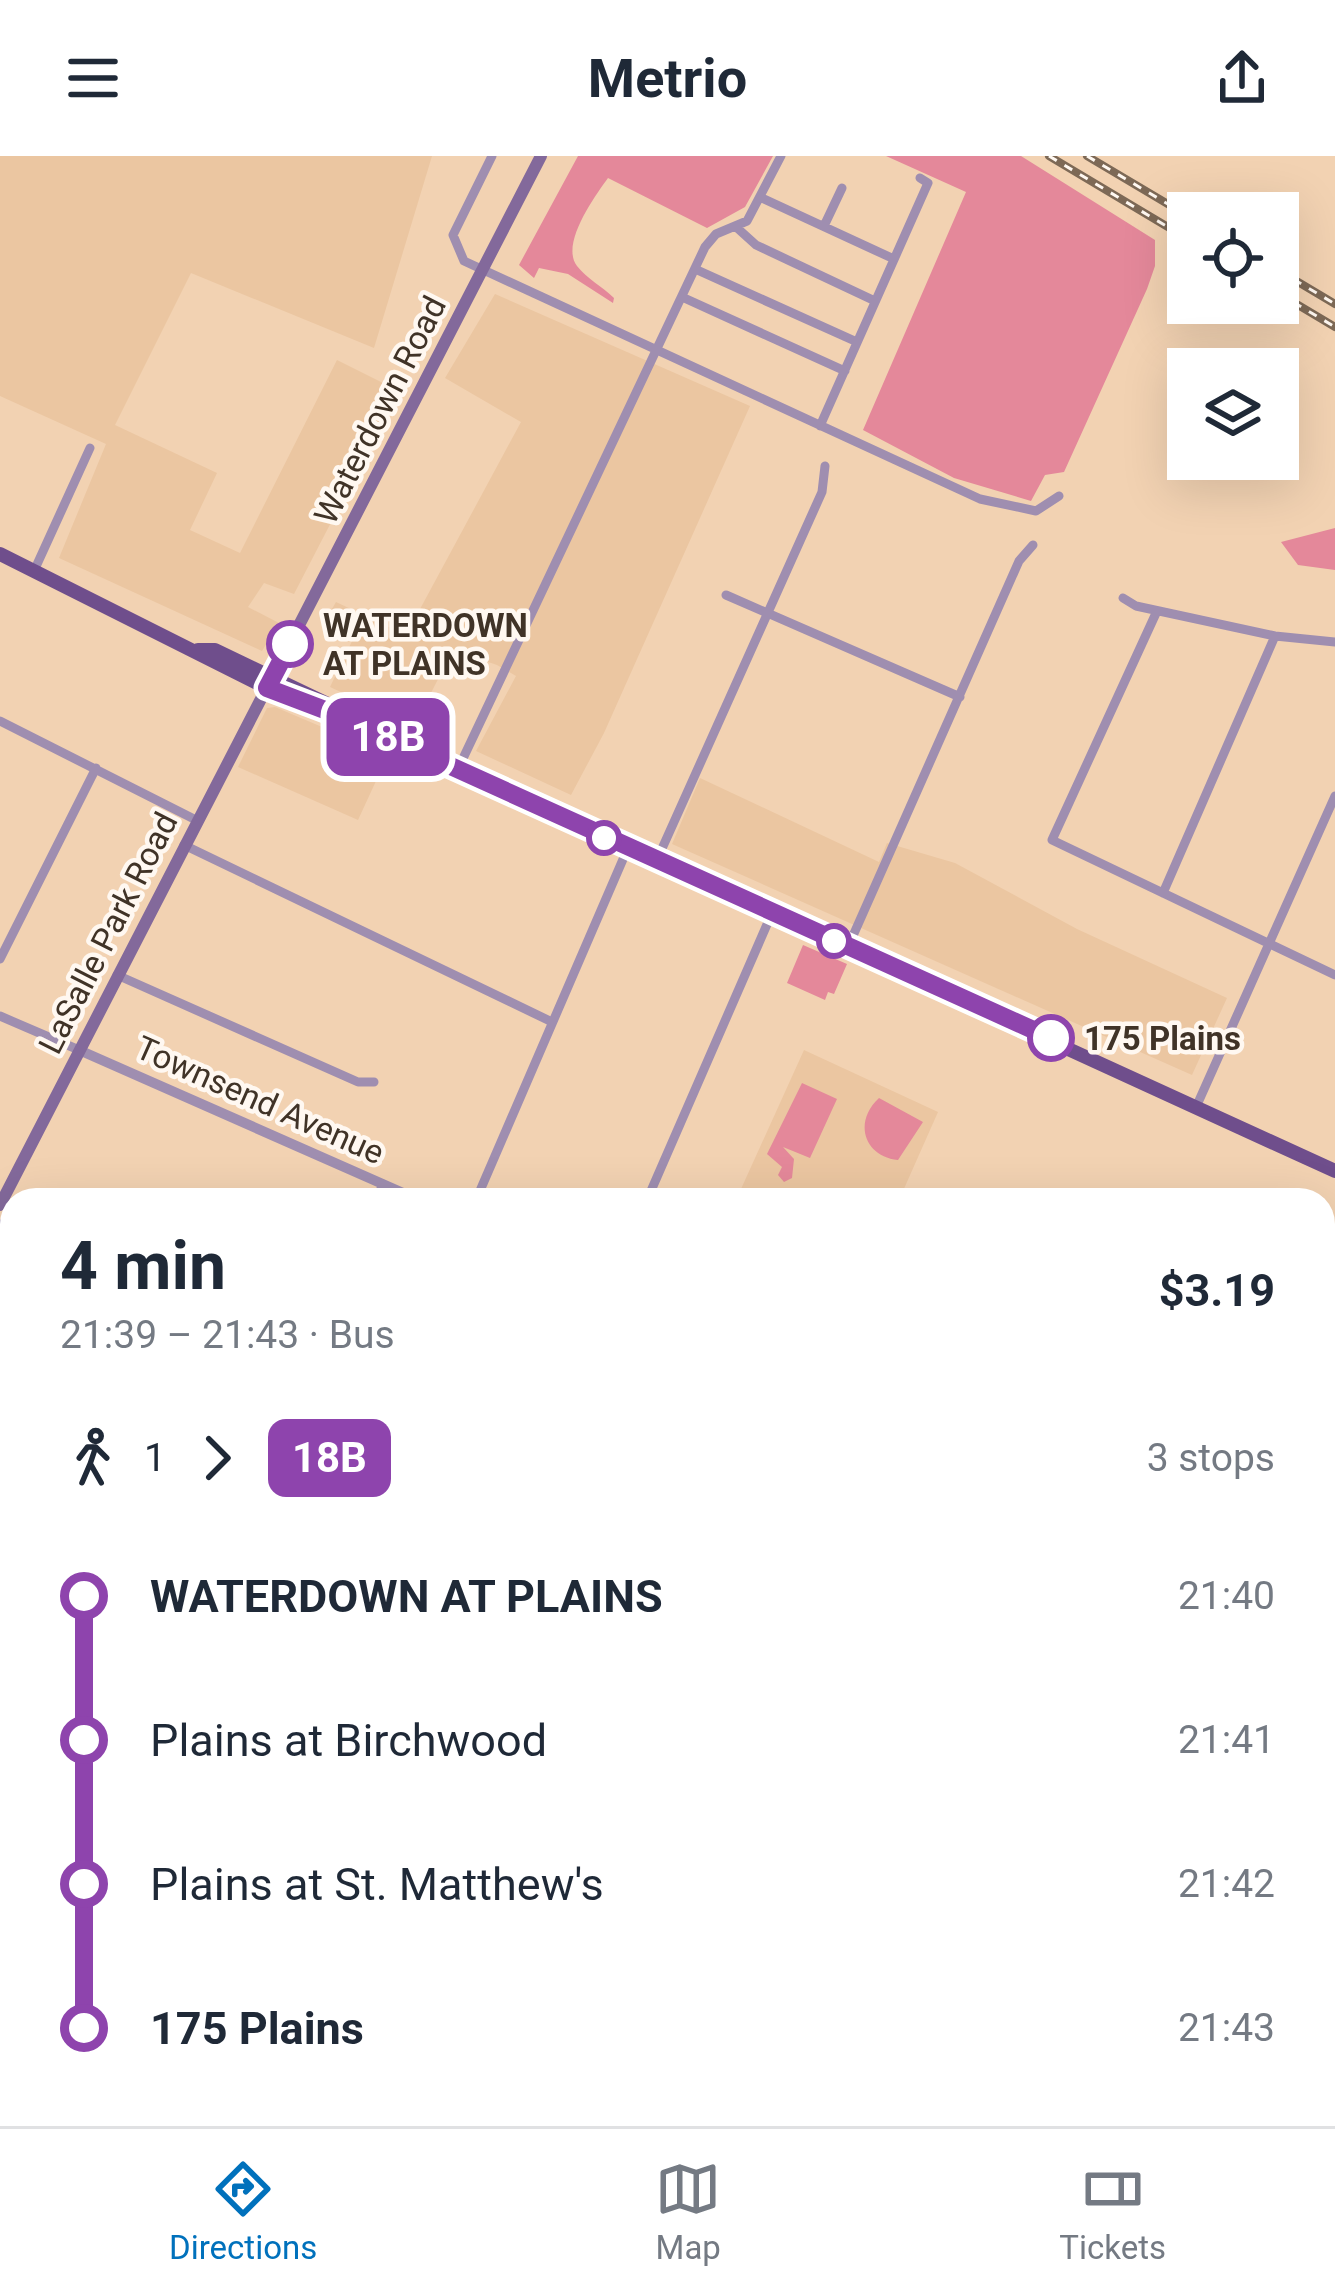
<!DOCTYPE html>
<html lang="en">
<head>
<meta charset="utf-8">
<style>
  :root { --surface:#fff; --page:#f6f6f7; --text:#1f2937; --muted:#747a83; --line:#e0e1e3; --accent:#0071bc }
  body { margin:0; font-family:Roboto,sans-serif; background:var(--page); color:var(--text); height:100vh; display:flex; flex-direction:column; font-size:45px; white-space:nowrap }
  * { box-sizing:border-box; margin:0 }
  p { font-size:39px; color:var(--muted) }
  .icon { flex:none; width:66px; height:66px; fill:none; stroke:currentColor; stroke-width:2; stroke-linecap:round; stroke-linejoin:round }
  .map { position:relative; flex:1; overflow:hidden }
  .details { position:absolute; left:0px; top:1032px; width:1335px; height:939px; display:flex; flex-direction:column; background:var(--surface); border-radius:36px 36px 0 0; box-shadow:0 12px 48px #0002 }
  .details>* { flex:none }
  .badge { padding:0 24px; border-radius:18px; font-size:42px; line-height:78px }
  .fabs { position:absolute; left:1167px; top:36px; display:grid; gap:24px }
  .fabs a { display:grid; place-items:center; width:132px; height:132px; border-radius:0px; background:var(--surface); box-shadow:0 12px 48px #0002; font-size:60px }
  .map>.badge { position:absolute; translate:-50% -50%; box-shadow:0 0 0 6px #fff }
  .legs { display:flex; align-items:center; gap:18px; height:132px; padding:0 60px; font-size:39px }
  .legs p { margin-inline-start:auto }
  .summary { display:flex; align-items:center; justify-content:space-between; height:204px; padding:0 60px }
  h1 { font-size:66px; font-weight:700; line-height:90px }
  ul { padding:0 60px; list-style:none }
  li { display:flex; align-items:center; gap:42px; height:144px; font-size:45px }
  li i { display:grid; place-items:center; width:18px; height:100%; margin:0 15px; background:currentColor }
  li i::after { content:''; width:30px; height:30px; margin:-15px; border:9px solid; border-radius:50%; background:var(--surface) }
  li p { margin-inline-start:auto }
  li:first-child i { background:linear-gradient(#0000 50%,currentColor 0) }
  li:last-child i { background:linear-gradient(currentColor 50%,#0000 0) }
  header { display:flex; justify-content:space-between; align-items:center; height:156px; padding:0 60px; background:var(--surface); font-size:54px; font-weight:700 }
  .dock { display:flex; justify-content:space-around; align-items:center; height:168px; border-top:3px solid var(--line); background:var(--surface); font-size:33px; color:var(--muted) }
  .dock a { display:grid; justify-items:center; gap:6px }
  .dock .on { color:var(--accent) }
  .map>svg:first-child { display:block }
</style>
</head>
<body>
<header><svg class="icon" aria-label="menu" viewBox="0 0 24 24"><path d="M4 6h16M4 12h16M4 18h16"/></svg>Metrio<svg class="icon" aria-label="share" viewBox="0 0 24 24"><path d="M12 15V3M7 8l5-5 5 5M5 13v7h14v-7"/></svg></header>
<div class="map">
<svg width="1335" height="1970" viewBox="0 0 1335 1970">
  <rect width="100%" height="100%" fill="#f2d2b2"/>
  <!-- built -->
  <path fill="#ebc6a1" d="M 0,0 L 432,0 L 374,192 L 191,117 L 115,269 L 217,317 L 190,374 L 240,397 L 337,204 L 399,235 L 294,438 L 264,427 L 248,451 L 279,467 L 262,495 L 59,402 L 106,288 L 0,240 Z
    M 495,138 L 750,250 L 604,577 L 571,639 L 476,595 L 516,520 L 497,509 L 453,494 L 414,570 L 330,531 L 354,481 L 324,467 L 336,446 L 406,479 L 521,266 L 445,222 Z
    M 275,551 L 388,599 L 358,664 L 238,611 L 267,552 Z
    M 700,622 L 879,706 L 887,687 L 955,707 L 1077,773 L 1227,842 L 1192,919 L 672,688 Z
    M 804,894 L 938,956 L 899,1044 L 736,1044 Z"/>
  <!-- green -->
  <path fill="#e4889a" d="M 578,0 L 773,0 L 745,51 L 707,72 L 608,22 C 595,40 560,88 577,110 C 586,122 603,131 614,142 L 613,147 L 568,118 L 539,112 L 534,122 L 519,109 Z
    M 886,0 L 1021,0 L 1155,84 L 1155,110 L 1147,133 L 1064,316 L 1045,319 L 1031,345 L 954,322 L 863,274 L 966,36 Z
    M 1335,372 L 1335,414 L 1298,409 L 1281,386 Z
    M 803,789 L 847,808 L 834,838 L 828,836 L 825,844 L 787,827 Z
    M 802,927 L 837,943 L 810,1002 L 783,991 L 794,1003 L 792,1022 L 784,1026 L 778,1019 L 782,1011 L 767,998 Z
    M 879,942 L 923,966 L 898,1004 C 864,1000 853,966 879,942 Z
    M 0,1157 L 12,1166 L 12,1678 L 0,1668 Z
    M 207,1959 L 338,1959 L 345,1970 L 236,1970 L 226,1960 Z"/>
  <!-- water -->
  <path fill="#2dc3b9" d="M 0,1668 L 12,1678 L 12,1959 L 221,1959 L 236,1970 L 0,1970 Z"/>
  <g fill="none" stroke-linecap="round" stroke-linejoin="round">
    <!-- stream -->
    <path stroke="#2dc3b9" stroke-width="3" d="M 1323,1940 L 1335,1913
      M 1033,1970 L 1036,1959
      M 1316,1970 L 1318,1959"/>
    <!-- minor -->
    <path stroke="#9f8eb0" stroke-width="9" d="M 492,0 L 453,79 L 464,105 L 980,343 L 1036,355 L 1059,340
      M 762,42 L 894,103
      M 735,70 L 756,89 L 875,145
      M 824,70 L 842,32
      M 695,113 L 857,186
      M 682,141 L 845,215
      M 820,270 L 928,27 L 920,22
      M 34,415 L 90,292
      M 726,439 L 960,541
      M 1123,442 L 1136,450 L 1275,480 L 1335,486
      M 1157,455 L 1052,684 L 1335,819
      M 0,565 L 196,664
      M 458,613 L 705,91 L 716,78 L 747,65 L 781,0
      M 184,689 L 550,865
      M 656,706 L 822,336 L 825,310
      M 1163,737 L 1275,480
      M 848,791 L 1019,405 L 1033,389
      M 0,803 L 96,612
      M 117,819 L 358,926 L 374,926
      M 0,860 L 79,894
      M 1197,949 L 1335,640
      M 376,1044 L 383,1028
      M 476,1044 L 627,694
      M 647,1044 L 772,757
      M 0,1068 L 12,1073
      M 1323,1247 L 1335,1221
      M 1323,1550 L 1335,1525
      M 1323,1735 L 1335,1720
      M 1167,1959 L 1200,1970 L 1217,1959
      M 763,1970 L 769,1959
      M 920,1970 L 924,1959
      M 1135,1970 L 1141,1959"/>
    <!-- tertiary -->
    <path stroke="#9f8eb0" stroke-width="10" d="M 79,894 L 419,1044
      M 0,1152 L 12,1160
      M 1323,1466 L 1335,1472
      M 672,1959 L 684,1970"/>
    <!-- secondary -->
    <path stroke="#83699b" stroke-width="12" d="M 0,1049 L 541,0"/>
    <!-- primary -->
    <path stroke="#6f4e8c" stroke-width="14" d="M 0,398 L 267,532 L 338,559 L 1335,1015
      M 198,494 L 215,494 L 334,551 L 338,559"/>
    <defs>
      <path id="rail" d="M 1049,0 L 1188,83
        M 1087,0 L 1188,60
        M 1278,114 L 1335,148
        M 1278,137 L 1335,171"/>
    </defs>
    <!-- rail casing -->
    <use href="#rail" stroke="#7d6956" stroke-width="8"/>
    <!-- rail -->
    <use href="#rail" stroke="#fff8f1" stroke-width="3" stroke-dasharray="9" stroke-linecap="butt"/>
  </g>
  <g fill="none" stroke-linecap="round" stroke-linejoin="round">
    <defs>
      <path id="line-1" d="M 290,488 L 267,532 L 338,559 L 1051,882"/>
    </defs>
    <!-- line-1 casing -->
    <use href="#line-1" stroke="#fff" stroke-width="27"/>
    <!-- line-1 -->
    <use href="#line-1" stroke="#8e44ad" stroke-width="18"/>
  </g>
  <!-- markers -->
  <g fill="#fff" stroke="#8e44ad" stroke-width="6">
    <circle cx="290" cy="488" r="21"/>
    <circle cx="604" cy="682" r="15"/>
    <circle cx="834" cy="785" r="15"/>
    <circle cx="1051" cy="882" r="21"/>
  </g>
  <g text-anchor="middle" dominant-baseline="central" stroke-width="9" stroke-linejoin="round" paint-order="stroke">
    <!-- street labels -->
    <g font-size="33" fill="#403327" stroke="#fff8f1">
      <text transform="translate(380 254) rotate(-63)">Waterdown Road</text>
      <text transform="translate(108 777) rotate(-63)">LaSalle Park Road</text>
      <text transform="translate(260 944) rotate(24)">Townsend Avenue</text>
    </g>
    <!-- stop labels -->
    <g font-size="33" font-weight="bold" fill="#403327" stroke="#fff8f1" text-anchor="start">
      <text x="323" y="469">WATERDOWN<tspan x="323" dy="38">AT PLAINS</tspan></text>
      <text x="1084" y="882">175 Plains</text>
    </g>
  </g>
</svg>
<div class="fabs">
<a><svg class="icon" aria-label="locate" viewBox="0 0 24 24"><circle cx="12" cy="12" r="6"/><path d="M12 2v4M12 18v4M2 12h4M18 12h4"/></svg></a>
<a><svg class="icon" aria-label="layers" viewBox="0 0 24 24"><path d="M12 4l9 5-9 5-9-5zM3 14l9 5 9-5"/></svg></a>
</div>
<b class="badge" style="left:388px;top:581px;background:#8e44ad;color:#fff">18B</b>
<section class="details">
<div class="summary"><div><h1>4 min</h1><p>21:39 – 21:43 · Bus</p></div><b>$3.19</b></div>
<div class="legs"><svg class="icon" aria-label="walk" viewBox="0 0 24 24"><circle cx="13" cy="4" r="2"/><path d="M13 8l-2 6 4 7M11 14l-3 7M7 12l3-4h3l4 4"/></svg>1<svg class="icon" aria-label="forward" viewBox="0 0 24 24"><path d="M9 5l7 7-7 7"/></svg><b class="badge" style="background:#8e44ad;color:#fff">18B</b><p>3 stops</p></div>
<ul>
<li><i style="color:#8e44ad"></i><b>WATERDOWN AT PLAINS</b><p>21:40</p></li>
<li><i style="color:#8e44ad"></i><span>Plains at Birchwood</span><p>21:41</p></li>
<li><i style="color:#8e44ad"></i><span>Plains at St. Matthew's</span><p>21:42</p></li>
<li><i style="color:#8e44ad"></i><b>175 Plains</b><p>21:43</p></li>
</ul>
</section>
</div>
<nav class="dock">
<a class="on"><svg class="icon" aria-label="directions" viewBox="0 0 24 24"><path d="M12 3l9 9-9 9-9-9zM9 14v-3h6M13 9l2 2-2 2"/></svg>Directions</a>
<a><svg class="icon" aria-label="map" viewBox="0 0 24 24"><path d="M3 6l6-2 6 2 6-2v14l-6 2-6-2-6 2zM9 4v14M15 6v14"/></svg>Map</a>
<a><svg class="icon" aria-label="tickets" viewBox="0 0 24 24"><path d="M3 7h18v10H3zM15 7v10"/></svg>Tickets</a>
</nav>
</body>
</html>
